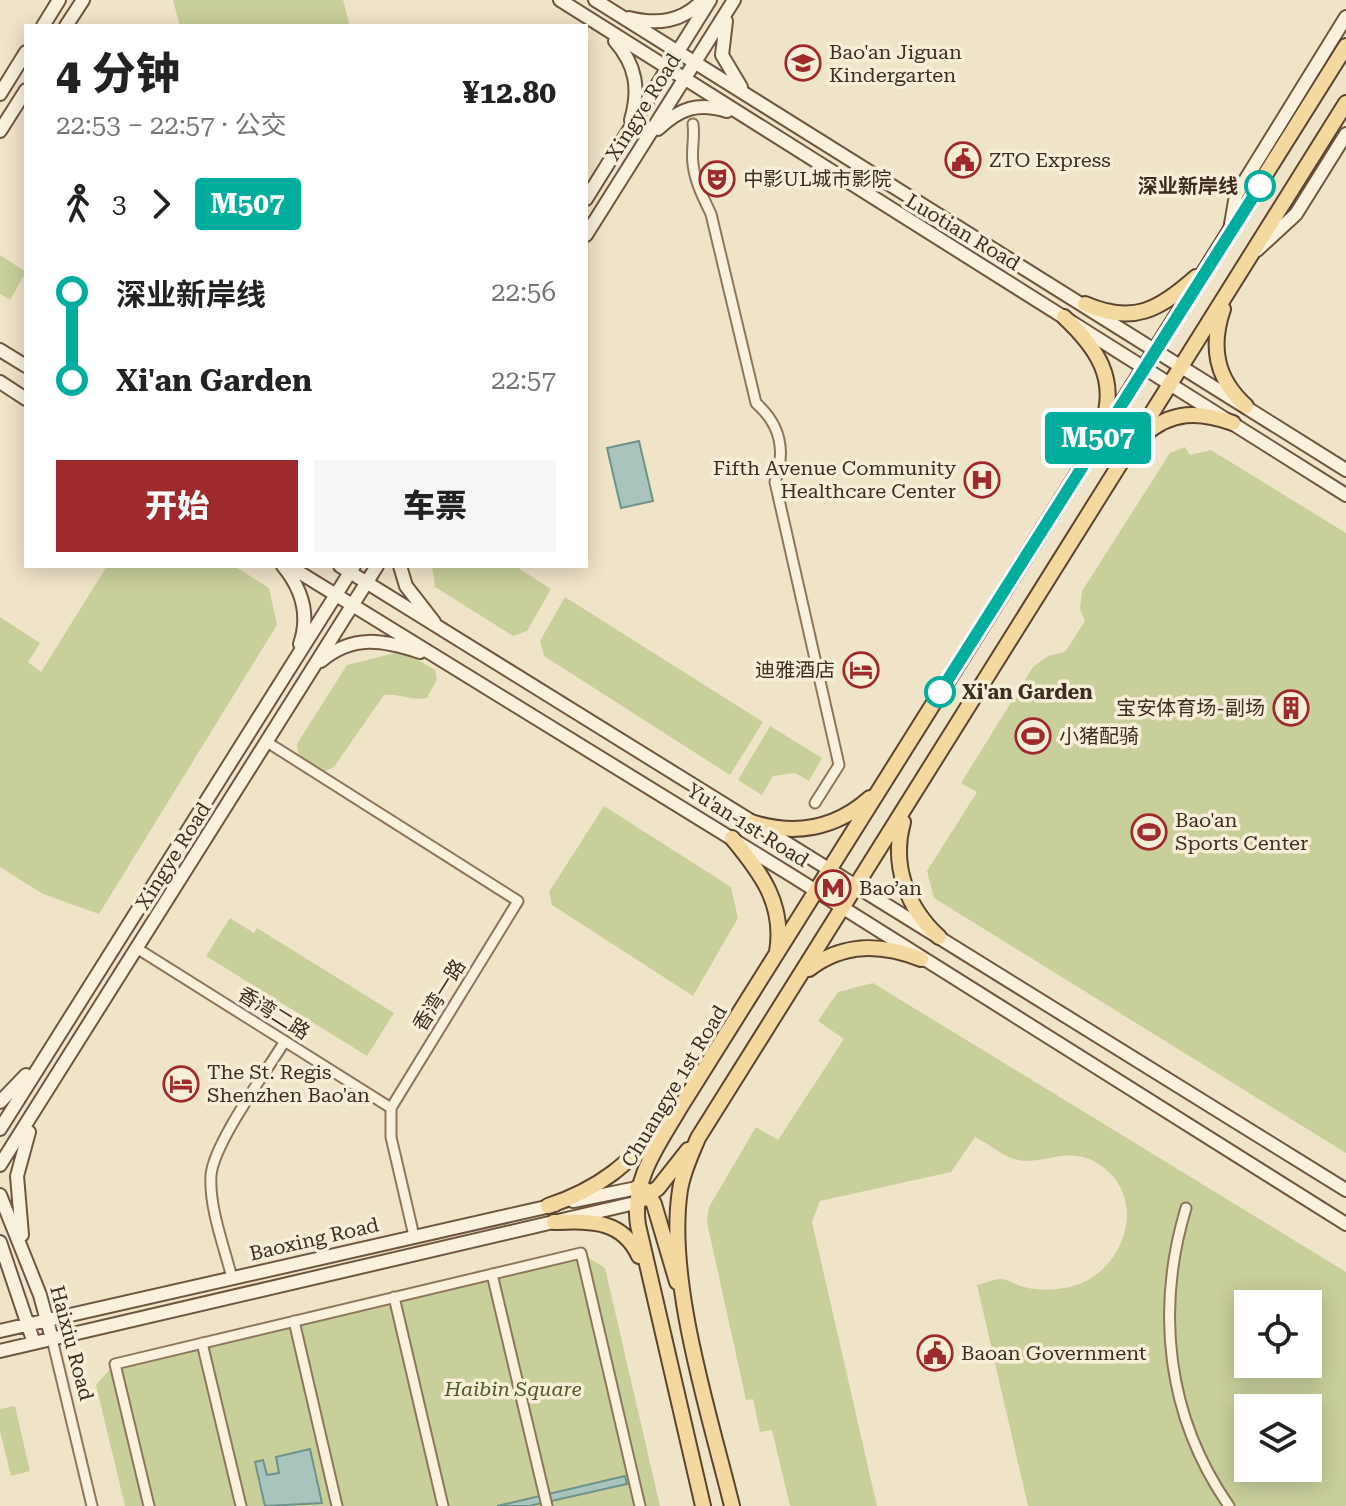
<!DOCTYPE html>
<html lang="zh">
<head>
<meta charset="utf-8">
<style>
  :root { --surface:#fff; --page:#f6f6f6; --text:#222; --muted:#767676; --accent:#9e2a2b }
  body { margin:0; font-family:"Roboto Serif","Noto Sans SC",serif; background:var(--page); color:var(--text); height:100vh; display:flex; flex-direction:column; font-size:30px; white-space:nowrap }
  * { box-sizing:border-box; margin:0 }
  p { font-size:26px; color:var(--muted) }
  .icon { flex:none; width:44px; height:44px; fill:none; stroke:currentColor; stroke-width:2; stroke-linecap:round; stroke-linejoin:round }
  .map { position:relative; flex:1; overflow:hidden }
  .side { position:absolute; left:24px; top:24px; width:564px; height:544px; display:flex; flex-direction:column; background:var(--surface); border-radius:0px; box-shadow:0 4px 20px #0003 }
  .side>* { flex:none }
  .badge { padding:0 16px; border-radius:6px; font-size:28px; line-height:52px }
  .tools { position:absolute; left:1234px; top:1290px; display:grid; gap:16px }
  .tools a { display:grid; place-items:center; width:88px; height:88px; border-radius:0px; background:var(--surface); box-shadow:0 4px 20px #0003; font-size:40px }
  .map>.badge { position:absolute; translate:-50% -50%; box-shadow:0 0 0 4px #fff }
  .legs { display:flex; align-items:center; gap:12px; height:88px; padding:0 32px; font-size:26px }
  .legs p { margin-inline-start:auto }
  .overview { display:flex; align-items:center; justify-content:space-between; height:136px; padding:0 32px }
  h1 { font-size:44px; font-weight:800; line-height:60px }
  .action { display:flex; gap:16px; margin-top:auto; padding:16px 32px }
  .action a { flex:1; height:92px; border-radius:0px; background:var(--accent); color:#fff; font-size:32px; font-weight:800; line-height:92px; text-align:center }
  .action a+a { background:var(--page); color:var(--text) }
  ul { padding:0 32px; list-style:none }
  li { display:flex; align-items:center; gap:28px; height:88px; font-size:30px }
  li i { display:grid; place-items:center; width:12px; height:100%; margin:0 10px; background:currentColor }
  li i::after { content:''; width:20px; height:20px; margin:-10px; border:6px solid; border-radius:50%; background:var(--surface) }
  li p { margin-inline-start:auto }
  li:first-child i { background:linear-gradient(#0000 50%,currentColor 0) }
  li:last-child i { background:linear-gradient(currentColor 50%,#0000 0) }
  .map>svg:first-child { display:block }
</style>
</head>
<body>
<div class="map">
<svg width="1346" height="1506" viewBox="0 0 1346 1506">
  <rect width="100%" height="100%" fill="#f0e4c8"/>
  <!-- green -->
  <path fill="#c9cf9b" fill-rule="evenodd" d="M 173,0 L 343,0 L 350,26 L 180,26 Z
    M 0,255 L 26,272 L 10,300 L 0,294 Z
    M 1185,447 L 1190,455 L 1211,450 L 1346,533 L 1346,1153 L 934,898 L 927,871 L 977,792 L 961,783 L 1033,667 L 1048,656 L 1065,652 L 1085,621 L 1080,609 L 1082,591 L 1170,453 Z
    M 107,566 L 234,566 L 269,588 L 277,625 L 99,914 L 43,894 L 0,867 L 0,617 L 40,643 L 28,662 L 41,672 Z
    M 432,566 L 515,566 L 551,589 L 527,631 L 513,636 L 435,587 Z
    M 565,597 L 763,722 L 730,775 L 544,656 L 540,641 Z
    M 403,651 L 435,670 L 437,679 L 427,698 C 411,701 400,693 384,695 L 334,767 L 324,772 L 299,755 L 297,744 L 347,665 Z
    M 770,726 L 822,758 L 809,781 L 795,773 L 773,776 L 762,795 L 738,780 Z
    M 604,806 L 731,887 L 738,918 L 693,996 L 552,905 L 549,892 Z
    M 230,918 L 254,933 L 257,928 L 394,1013 L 367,1056 L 206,956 Z
    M 873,983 L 1346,1272 L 1346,1506 L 1028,1506 L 977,1285 C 985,1283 994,1279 1001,1279 C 1008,1279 1016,1285 1024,1287 C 1042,1292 1066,1290 1084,1282 C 1133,1258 1146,1186 1091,1160 C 1063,1148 1043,1165 1018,1160 C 1005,1158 988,1143 975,1137 L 951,1172 L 820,1201 L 812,1222 L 877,1506 L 790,1506 L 772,1430 L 760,1432 L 753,1399 L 746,1400 L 707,1222 L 709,1207 L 756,1127 L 778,1140 L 844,1039 L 818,1021 L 838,992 ZM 1248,1304 L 1308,1304 L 1308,1364 L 1248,1364 ZM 1248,1408 L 1308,1408 L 1308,1468 L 1248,1468 Z
    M 581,1253 L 605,1268 L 660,1506 L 125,1506 L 96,1385 L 115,1364 Z
    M 15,1406 L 30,1471 L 11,1476 L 0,1431 L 0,1409 Z"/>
  <!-- water -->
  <path fill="#a9c4bc" stroke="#6f938a" stroke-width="2" d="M 639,441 L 653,501 L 621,508 L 607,448 Z
    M 310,1449 L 322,1503 L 265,1506 L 255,1462 L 263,1460 L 267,1475 L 279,1473 L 276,1457 Z
    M 625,1476 L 627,1484 L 529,1506 L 497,1506 Z"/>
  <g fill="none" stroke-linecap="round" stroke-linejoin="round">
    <defs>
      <path id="street" d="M 693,124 C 695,138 691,150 693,164 C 695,182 703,197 711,214 L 756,403 C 781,425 786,451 775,482 L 839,765 L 815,803
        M 267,742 L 518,901 L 391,1108 L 391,1137 L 414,1236
        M 138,949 L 391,1108
        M 1186,1208 C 1155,1311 1167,1417 1229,1506
        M 492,1274 L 547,1506
        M 232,1278 C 224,1246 209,1208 211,1175 C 214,1143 266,1072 285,1041
        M 394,1297 L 443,1506
        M 294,1321 L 337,1506
        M 52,1339 L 92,1506
        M 202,1343 L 241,1506
        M 149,1506 L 115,1364 L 581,1253 L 640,1506"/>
      <path id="secondary" d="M 560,0 L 1346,495
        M 595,0 L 1346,470
        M 629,18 C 658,25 682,22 703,0
        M 726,21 L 722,55 L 741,87
        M 43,26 L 59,0
        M 66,26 L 83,0
        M 615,41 C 636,65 640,89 631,120
        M 0,94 L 26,52
        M 658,129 C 680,108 698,102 727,111
        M 0,131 L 26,90
        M 586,199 L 710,0
        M 1230,230 L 1236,195 L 1346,17
        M 586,235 L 734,0
        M 1257,250 L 1296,214 L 1346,134
        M 0,350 L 26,366
        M 0,382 L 26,399
        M 283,566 C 302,589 310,615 300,644
        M 289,566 L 794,877 L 1346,1224
        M 340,566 L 1346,1190
        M 400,566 L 406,586 L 434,622
        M 321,661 C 353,634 383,640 420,652
        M 0,1102 L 26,1075
        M 0,1129 L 354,566
        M 0,1165 L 377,566
        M 0,1195 L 40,1295 L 52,1339
        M 573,1201 L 637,1188
        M 22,1235 L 17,1176 L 29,1132
        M 0,1242 L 34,1343
        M 0,1331 L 555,1205
        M 0,1351 L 635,1203"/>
      <path id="primary" d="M 1085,304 C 1133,325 1159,310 1196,277
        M 1223,309 C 1210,347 1216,379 1246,406
        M 1064,317 C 1096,347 1119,379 1102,425
        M 1143,436 C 1171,410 1200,411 1233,423
        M 751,822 C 794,836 835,829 870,798
        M 903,822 C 891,865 907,908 939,937
        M 732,838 C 761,873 785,904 777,952
        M 809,969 C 844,942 882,944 921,959
        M 637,1188 L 646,1190 L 654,1204 L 677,1282
        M 643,1199 L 658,1188 L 688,1150
        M 548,1206 C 602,1188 627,1164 664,1124
        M 554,1222 C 590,1221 622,1219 639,1256
        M 703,1506 L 638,1225 C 631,1179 659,1144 681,1106 L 1346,46
        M 732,1506 C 710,1416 666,1281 680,1190 C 683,1171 691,1155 698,1138 L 1346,103"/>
    </defs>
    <!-- street casing -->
    <use href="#street" stroke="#8d765c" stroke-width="13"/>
    <!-- secondary casing -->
    <use href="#secondary" stroke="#6f573f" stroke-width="16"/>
    <!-- primary casing -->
    <use href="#primary" stroke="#5b4430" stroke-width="18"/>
    <!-- street -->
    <use href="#street" stroke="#faf1dc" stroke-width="9"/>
    <!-- secondary -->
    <use href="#secondary" stroke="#faf1dc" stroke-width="12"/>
    <!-- primary -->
    <use href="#primary" stroke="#f3d9a0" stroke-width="14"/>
  </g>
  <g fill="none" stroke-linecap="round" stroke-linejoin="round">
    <defs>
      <path id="line-1" d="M 940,692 L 1260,186"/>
    </defs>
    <!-- line-1 casing -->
    <use href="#line-1" stroke="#fff" stroke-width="18"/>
    <!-- line-1 -->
    <use href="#line-1" stroke="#01ad9c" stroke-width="12"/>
  </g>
  <!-- icons -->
  <defs>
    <symbol id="school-ring" viewBox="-11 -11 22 22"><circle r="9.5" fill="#f7eed8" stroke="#9e2a2b" stroke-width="1.5"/><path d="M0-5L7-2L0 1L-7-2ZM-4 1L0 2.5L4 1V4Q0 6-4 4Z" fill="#9e2a2b"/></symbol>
    <symbol id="civic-ring" viewBox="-11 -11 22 22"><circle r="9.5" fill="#f7eed8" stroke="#9e2a2b" stroke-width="1.5"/><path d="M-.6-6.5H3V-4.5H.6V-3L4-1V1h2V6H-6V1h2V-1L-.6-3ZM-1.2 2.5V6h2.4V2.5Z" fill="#9e2a2b"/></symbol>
    <symbol id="theatre-ring" viewBox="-11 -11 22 22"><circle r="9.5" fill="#f7eed8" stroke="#9e2a2b" stroke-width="1.5"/><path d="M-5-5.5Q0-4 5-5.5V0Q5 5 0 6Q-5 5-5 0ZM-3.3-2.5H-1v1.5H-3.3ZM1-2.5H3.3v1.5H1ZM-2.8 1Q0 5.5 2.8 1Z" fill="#9e2a2b"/></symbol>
    <symbol id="hospital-ring" viewBox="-11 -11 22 22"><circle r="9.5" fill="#f7eed8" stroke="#9e2a2b" stroke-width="1.5"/><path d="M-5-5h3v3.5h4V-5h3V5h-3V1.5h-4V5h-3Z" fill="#9e2a2b"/></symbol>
    <symbol id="hotel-ring" viewBox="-11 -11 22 22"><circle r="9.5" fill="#f7eed8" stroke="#9e2a2b" stroke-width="1.5"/><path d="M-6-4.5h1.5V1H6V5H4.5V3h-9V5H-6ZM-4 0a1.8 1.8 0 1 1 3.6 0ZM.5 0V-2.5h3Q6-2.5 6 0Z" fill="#9e2a2b"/></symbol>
    <symbol id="building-ring" viewBox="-11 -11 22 22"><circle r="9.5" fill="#f7eed8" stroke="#9e2a2b" stroke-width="1.5"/><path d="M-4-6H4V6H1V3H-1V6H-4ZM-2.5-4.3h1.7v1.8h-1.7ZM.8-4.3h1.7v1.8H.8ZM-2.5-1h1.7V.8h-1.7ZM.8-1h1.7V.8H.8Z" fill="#9e2a2b"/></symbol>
    <symbol id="stadium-ring" viewBox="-11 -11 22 22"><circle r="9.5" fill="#f7eed8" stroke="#9e2a2b" stroke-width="1.5"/><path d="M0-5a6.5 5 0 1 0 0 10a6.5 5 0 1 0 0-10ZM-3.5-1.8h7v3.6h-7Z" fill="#9e2a2b"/></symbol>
    <symbol id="metro-ring" viewBox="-11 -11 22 22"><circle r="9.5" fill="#f7eed8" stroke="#9e2a2b" stroke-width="1.5"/><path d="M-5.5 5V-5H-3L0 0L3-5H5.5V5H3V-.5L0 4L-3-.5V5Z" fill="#9e2a2b"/></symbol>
  </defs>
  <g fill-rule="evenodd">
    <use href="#school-ring" x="783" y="43" width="40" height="40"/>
    <use href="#civic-ring" x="943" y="140" width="40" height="40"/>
    <use href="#theatre-ring" x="697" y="159" width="40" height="40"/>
    <use href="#hospital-ring" x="962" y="460" width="40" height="40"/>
    <use href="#hotel-ring" x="841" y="650" width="40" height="40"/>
    <use href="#building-ring" x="1271" y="688" width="40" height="40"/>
    <use href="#stadium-ring" x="1013" y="716" width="40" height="40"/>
    <use href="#stadium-ring" x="1129" y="812" width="40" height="40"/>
    <use href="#metro-ring" x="813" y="868" width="40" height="40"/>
    <use href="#hotel-ring" x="161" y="1064" width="40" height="40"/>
    <use href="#civic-ring" x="915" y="1333" width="40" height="40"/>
  </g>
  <!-- markers -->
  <g fill="#fff" stroke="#01ad9c" stroke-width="4">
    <circle cx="1260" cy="186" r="14"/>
    <circle cx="940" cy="692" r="14"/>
  </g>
  <g text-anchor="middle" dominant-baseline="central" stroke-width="7" stroke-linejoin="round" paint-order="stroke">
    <!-- poi labels -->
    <g font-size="20" fill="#3d2e20" stroke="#f7eed8" text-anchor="start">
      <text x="829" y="52">Bao'an Jiguan<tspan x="829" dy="23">Kindergarten</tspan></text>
      <text x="989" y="160">ZTO Express</text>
      <text x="743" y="179">中影UL城市影院</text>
      <text x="956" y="468" text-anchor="end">Fifth Avenue Community<tspan x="956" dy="23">Healthcare Center</tspan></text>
      <text x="835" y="670" text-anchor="end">迪雅酒店</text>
      <text x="1265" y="708" text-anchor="end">宝安体育场-副场</text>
      <text x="1059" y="736">小猪配骑</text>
      <text x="1175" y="820">Bao'an<tspan x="1175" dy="23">Sports Center</tspan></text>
      <text x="859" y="888">Bao’an</text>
      <text x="207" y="1072">The St. Regis<tspan x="207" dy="23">Shenzhen Bao'an</tspan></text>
      <text x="961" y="1353">Baoan Government</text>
    </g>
    <!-- street labels -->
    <g font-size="20" fill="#3d2e20" stroke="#f7eed8">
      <text transform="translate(643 107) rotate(-58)">Xingye Road</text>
      <text transform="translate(963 232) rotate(31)">Luotian Road</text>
      <text transform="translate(748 825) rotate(32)">Yu'an 1st Road</text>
      <text transform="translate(173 856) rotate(-58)">Xingye Road</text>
      <text transform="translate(439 995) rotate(-58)">香湾一路</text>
      <text transform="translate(274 1013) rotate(32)">香湾二路</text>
      <text transform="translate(674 1086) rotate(-59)">Chuangye 1st Road</text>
      <text transform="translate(314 1239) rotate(-13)">Baoxing Road</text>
      <text transform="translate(72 1343) rotate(75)">Haixiu Road</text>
    </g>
    <!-- stop labels -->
    <g font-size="20" font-weight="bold" fill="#3d2e20" stroke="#f7eed8" text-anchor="end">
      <text x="1238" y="186">深业新岸线</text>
      <text x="962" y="692" text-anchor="start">Xi'an Garden</text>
    </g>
    <!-- park labels -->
    <g font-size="20" font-style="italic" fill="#4d5a26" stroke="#f7eed8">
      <text x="513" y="1389">Haibin Square</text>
    </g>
  </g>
</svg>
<div class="tools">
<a><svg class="icon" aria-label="locate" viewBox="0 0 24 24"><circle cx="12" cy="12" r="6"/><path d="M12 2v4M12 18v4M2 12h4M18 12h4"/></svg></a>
<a><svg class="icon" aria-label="layers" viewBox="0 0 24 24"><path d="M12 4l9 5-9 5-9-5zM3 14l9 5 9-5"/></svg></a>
</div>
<b class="badge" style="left:1098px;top:438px;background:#01ad9c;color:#fff">M507</b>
<section class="side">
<div class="overview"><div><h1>4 分钟</h1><p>22:53 – 22:57 · 公交</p></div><b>¥12.80</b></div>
<div class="legs"><svg class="icon" aria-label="walk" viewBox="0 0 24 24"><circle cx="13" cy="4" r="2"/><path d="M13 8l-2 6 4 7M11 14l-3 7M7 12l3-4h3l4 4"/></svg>3<svg class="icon" aria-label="forward" viewBox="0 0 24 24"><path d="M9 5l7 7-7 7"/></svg><b class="badge" style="background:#01ad9c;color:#fff">M507</b></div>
<ul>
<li><i style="color:#01ad9c"></i><b>深业新岸线</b><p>22:56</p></li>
<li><i style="color:#01ad9c"></i><b>Xi'an Garden</b><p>22:57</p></li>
</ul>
<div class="action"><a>开始</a><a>车票</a></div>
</section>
</div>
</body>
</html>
